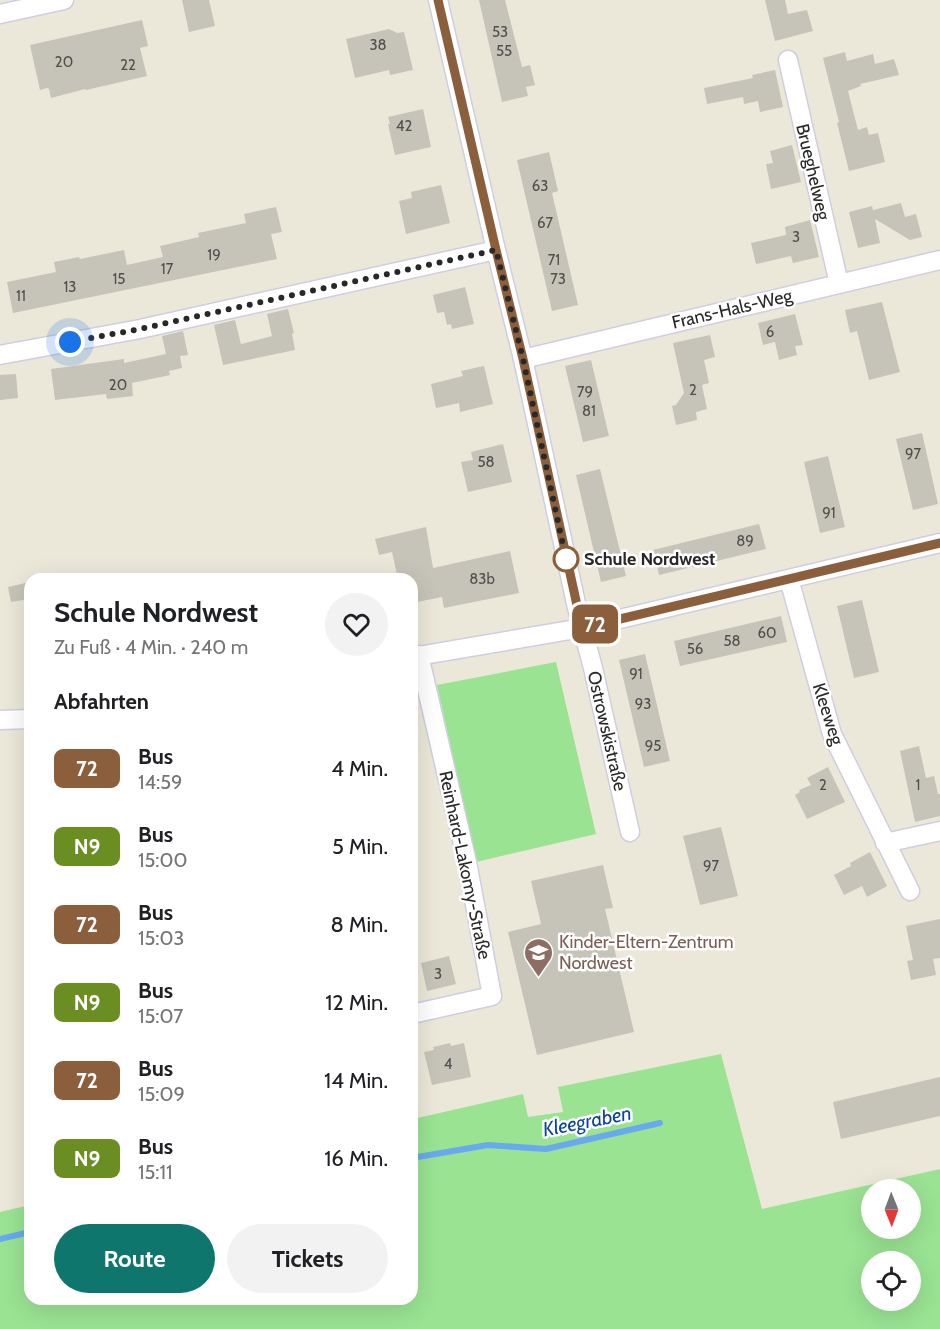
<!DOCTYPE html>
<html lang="de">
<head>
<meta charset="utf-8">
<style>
  :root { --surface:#fff; --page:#f2f2f2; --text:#202124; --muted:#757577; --accent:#0f766e }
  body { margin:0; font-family:Cabin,sans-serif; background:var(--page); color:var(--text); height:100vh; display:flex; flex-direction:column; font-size:22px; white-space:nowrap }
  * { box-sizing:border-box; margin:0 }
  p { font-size:20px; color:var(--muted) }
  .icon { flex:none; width:33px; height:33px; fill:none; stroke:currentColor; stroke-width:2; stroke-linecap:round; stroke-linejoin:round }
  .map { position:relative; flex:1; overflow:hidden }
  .panel { position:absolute; left:24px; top:573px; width:394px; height:732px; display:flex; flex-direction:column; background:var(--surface); border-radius:18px; box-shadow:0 6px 24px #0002 }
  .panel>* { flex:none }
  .badge { padding:0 12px; border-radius:9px; font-size:21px; line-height:39px }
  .needle { width:39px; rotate:179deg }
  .tools { position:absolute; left:861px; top:1179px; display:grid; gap:12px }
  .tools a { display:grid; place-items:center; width:60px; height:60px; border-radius:50%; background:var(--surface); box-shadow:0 6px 24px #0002; font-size:30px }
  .you { position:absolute; width:30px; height:30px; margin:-15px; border:4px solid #fff; border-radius:50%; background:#1a73e8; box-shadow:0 0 0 9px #1a73e833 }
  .map>.badge { position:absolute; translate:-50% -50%; box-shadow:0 0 0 3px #fff }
  h2 { padding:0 30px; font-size:22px; line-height:54px }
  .round { display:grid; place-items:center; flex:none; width:63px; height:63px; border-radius:32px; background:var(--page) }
  .overview { display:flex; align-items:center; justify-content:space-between; height:102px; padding:0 30px }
  h1 { font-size:28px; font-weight:700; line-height:45px }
  .action { display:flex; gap:12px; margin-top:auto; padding:12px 30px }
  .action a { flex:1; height:69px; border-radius:36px; background:var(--accent); color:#fff; font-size:24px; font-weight:700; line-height:69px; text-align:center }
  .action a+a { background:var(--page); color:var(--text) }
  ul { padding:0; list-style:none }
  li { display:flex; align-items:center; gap:18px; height:78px; padding:0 30px }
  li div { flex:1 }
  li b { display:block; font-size:22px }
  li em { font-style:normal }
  li .badge { min-width:66px; font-weight:700; text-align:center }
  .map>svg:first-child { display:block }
</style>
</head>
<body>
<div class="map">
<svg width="940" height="1329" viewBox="0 0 940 1329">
  <rect width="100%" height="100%" fill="#ebe8d9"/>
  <!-- green -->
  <path fill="#9ae393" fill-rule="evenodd" d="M 556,662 L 596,834 L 476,862 L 437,685 Z
    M 721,1054 L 762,1209 L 940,1169 L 940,1329 L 0,1329 L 0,1212 L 30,1205 L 30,1299 L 412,1299 L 413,1119 L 523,1094 L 528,1117 L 563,1112 L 558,1087 ZM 872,1190 L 910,1190 L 910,1228 L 872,1228 ZM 872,1262 L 910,1262 L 910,1300 L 872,1300 Z"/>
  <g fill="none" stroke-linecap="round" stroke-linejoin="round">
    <!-- stream -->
    <path stroke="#68a9f0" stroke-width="6" d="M 412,1158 L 488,1145 L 546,1149 L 660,1123
      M 0,1239 L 30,1232"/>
  </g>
  <!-- building -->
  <path fill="#c6c4b8" d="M 182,0 L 209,0 L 215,26 L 189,32 Z
    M 479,0 L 505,0 L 522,67 L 530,65 L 535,85 L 526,87 L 528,96 L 502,102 Z
    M 765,0 L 785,0 L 788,14 L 807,10 L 813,31 L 775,41 Z
    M 142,20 L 148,46 L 140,48 L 147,76 L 86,90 L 85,89 L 51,98 L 49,89 L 47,88 L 40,90 L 30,45 Z
    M 389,29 L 397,33 L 404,32 L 413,70 L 390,75 L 389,70 L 355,78 L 346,39 Z
    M 845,52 L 847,61 L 873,54 L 875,64 L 894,59 L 899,75 L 860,84 L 861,86 L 848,91 L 858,130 L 867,127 L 869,135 L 878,133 L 885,162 L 849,171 L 837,123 L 839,122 L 823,58 Z
    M 775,70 L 783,107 L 760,112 L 758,101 L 744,104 L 743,97 L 707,104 L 704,88 L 753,78 L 752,75 Z
    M 423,109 L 431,147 L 395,155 L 388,124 L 390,124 L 388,117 Z
    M 792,145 L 801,182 L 771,189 L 766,164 L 773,163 L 770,151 Z
    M 549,152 L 558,191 L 552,193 L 578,305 L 552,311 L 517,160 Z
    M 441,185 L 450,223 L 406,234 L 399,201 L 412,198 L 411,192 Z
    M 901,203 L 905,217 L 916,214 L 922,237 L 910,240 L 875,219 L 880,243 L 858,248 L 849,212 L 872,206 L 873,210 Z
    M 276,207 L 282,232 L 271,234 L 277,259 L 13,313 L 7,282 L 56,272 L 54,262 L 79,257 L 80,259 L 124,250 L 127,265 L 163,257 L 160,246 L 199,237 L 198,233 L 246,223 L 244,214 Z
    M 810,220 L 819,257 L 793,263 L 791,256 L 756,264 L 751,243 L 786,235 L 785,227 Z
    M 465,287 L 474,324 L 452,329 L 451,324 L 447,325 L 444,312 L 437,313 L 433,295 Z
    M 882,302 L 900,372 L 869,380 L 857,331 L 850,333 L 845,310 Z
    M 288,309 L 294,333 L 292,334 L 295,350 L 223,365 L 214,325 L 235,320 L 241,344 L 272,336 L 267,314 Z
    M 795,314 L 803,345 L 795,346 L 797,355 L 779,360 L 775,342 L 763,345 L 758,323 Z
    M 183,331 L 188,355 L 180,356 L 182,368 L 169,371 L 170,375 L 132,383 L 133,396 L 107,399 L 106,394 L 55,400 L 51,369 L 124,359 L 124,363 L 166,354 L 162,336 Z
    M 710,335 L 715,357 L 704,360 L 709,383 L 702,385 L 707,409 L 696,412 L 697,420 L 676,425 L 672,406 L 676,405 L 684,393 L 673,343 Z
    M 591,360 L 609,436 L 583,442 L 565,366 Z
    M 484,366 L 493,404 L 460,412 L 459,403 L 436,408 L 431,384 L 463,376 L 461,371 Z
    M 16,374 L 18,398 L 0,400 L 0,375 Z
    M 922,433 L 938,504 L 913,510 L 896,439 Z
    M 503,444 L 512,482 L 468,492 L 461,462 L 473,460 L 471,452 Z
    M 828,456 L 845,527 L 820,533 L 804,462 Z
    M 600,469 L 626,576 L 601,582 L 576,475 Z
    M 759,524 L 766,549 L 659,575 L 653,550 Z
    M 426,527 L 433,568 L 510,551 L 519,593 L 444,608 L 442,597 L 412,603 L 412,579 L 398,579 L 392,552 L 379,555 L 375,539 Z
    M 30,582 L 30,599 L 11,602 L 8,587 Z
    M 862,600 L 879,672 L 854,678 L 837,606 Z
    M 781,616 L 787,642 L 680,666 L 674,641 Z
    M 645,654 L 670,761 L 644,767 L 619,660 Z
    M 919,746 L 926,778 L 934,776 L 938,794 L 940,794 L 940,816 L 915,822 L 900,751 Z
    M 828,767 L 845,802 L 807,819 L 795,795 L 800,792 L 799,790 L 811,785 L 807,778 Z
    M 721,827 L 738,896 L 700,905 L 683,836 Z
    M 870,852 L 887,886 L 867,897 L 862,886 L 844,895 L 834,875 L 851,866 L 850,863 Z
    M 603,865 L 613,908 L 605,909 L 634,1032 L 537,1055 L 508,932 L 541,924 L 531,881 Z
    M 940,919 L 940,958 L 933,959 L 936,975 L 911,980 L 907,961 L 913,960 L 906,926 Z
    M 449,956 L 456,984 L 427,991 L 421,963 Z
    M 450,1043 L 451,1046 L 464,1043 L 471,1077 L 432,1085 L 424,1052 L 434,1050 L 433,1047 Z
    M 940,1077 L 940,1116 L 841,1139 L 833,1102 Z"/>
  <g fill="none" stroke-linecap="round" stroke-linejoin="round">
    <defs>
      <path id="minor" d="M 438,0 L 496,250 L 523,359 L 577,608 L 593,668 L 630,832
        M 0,14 L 64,0
        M 788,60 L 839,284
        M 0,355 L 140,329 L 496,250
        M 523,359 L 940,260
        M 789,579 L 832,734 L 910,891
        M 412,657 L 582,628 L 940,543
        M 0,720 L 30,719
        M 885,843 L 940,831
        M 412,1014 L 492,996 L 467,862 L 419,655"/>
    </defs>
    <!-- minor casing -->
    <use href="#minor" stroke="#cfcee1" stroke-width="21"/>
    <!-- minor -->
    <use href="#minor" stroke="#fff" stroke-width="18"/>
  </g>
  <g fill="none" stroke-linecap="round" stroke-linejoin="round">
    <defs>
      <path id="line" d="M 438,0 L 496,250 L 523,359 L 582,628 L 940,543"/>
    </defs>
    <!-- line casing -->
    <use href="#line" stroke="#fff" stroke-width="14"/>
    <!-- line -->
    <use href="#line" stroke="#8b5e3c" stroke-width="9"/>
    <!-- walk -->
    <path stroke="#282828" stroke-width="6" stroke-dasharray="0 10.8" d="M 70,342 L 140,329 L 496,250 L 523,359 L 566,559"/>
  </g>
  <!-- icons -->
  <defs>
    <symbol id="school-pin" viewBox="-11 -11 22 30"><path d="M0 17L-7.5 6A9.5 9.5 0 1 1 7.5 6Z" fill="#8d6e63" stroke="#fff"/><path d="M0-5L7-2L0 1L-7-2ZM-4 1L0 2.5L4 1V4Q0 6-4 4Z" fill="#fff"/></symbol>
  </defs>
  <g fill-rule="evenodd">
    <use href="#school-pin" x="522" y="936" width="33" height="45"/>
  </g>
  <!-- markers -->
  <circle fill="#fff" stroke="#8b5e3c" stroke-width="3" cx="566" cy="559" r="12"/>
  <g text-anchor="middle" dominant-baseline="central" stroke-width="5" stroke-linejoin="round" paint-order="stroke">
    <!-- number labels -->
    <g font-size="15" fill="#504f4c">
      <text x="500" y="32">53</text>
      <text x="378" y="45">38</text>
      <text x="504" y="51">55</text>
      <text x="64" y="62">20</text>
      <text x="128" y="65">22</text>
      <text x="404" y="126">42</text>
      <text x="540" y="186">63</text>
      <text x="545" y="223">67</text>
      <text x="796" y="237">3</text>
      <text x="214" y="255">19</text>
      <text x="554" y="260">71</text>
      <text x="167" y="269">17</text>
      <text x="119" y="279">15</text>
      <text x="558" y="279">73</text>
      <text x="70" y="287">13</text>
      <text x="21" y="296">11</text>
      <text x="770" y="332">6</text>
      <text x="118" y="385">20</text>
      <text x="693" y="390">2</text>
      <text x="585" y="392">79</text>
      <text x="589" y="411">81</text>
      <text x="913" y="454">97</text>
      <text x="486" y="462">58</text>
      <text x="829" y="513">91</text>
      <text x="745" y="541">89</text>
      <text x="482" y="579">83b</text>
      <text x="767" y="633">60</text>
      <text x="732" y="641">58</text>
      <text x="695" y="649">56</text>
      <text x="636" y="674">91</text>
      <text x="643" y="704">93</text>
      <text x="653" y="746">95</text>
      <text x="823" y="785">2</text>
      <text x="918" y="785">1</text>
      <text x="711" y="866">97</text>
      <text x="438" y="974">3</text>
      <text x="448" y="1064">4</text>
    </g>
    <!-- street labels -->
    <g font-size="18" fill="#282828" stroke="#fff">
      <text transform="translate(813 172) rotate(77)">Brueghelweg</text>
      <text transform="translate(732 309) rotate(-13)">Frans-Hals-Weg</text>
      <text transform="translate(828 714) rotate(72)">Kleeweg</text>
      <text transform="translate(607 731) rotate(77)">Ostrowskistraße</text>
      <text transform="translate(465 865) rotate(78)">Reinhard-Lakomy-Straße</text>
    </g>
    <!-- stop labels -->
    <g font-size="18" font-weight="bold" fill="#282828" stroke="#fff" text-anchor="start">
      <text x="584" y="559">Schule Nordwest</text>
    </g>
    <!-- education labels -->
    <g font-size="18" fill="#785e54" stroke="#fff" text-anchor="start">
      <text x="559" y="942">Kinder-Eltern-Zentrum<tspan x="559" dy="21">Nordwest</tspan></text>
    </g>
    <!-- water labels -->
    <g font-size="20" font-style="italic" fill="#0b4399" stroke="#fff">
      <text transform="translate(587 1121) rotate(-11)">Kleegraben</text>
    </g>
  </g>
</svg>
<div class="tools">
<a><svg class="needle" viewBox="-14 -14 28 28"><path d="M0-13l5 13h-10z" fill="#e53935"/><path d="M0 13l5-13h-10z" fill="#757577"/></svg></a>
<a><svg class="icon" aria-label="locate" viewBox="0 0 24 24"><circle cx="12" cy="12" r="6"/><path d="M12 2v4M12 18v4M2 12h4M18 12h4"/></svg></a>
</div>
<div class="you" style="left:70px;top:342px"></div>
<b class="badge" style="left:595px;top:624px;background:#8b5e3c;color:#fff">72</b>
<section class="panel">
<div class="overview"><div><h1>Schule Nordwest</h1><p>Zu Fuß · 4 Min. · 240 m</p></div><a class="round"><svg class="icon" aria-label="heart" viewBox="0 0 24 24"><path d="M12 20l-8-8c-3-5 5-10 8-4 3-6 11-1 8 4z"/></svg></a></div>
<h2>Abfahrten</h2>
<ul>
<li><span class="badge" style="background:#8b5e3c;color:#fff">72</span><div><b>Bus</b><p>14:59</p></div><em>4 Min.</em></li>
<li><span class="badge" style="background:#6b8e23;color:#fff">N9</span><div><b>Bus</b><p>15:00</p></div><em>5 Min.</em></li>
<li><span class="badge" style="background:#8b5e3c;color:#fff">72</span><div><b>Bus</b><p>15:03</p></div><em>8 Min.</em></li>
<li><span class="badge" style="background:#6b8e23;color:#fff">N9</span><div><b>Bus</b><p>15:07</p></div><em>12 Min.</em></li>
<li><span class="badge" style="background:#8b5e3c;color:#fff">72</span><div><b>Bus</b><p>15:09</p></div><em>14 Min.</em></li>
<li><span class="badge" style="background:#6b8e23;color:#fff">N9</span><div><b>Bus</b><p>15:11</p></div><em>16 Min.</em></li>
</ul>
<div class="action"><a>Route</a><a>Tickets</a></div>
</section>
</div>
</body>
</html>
